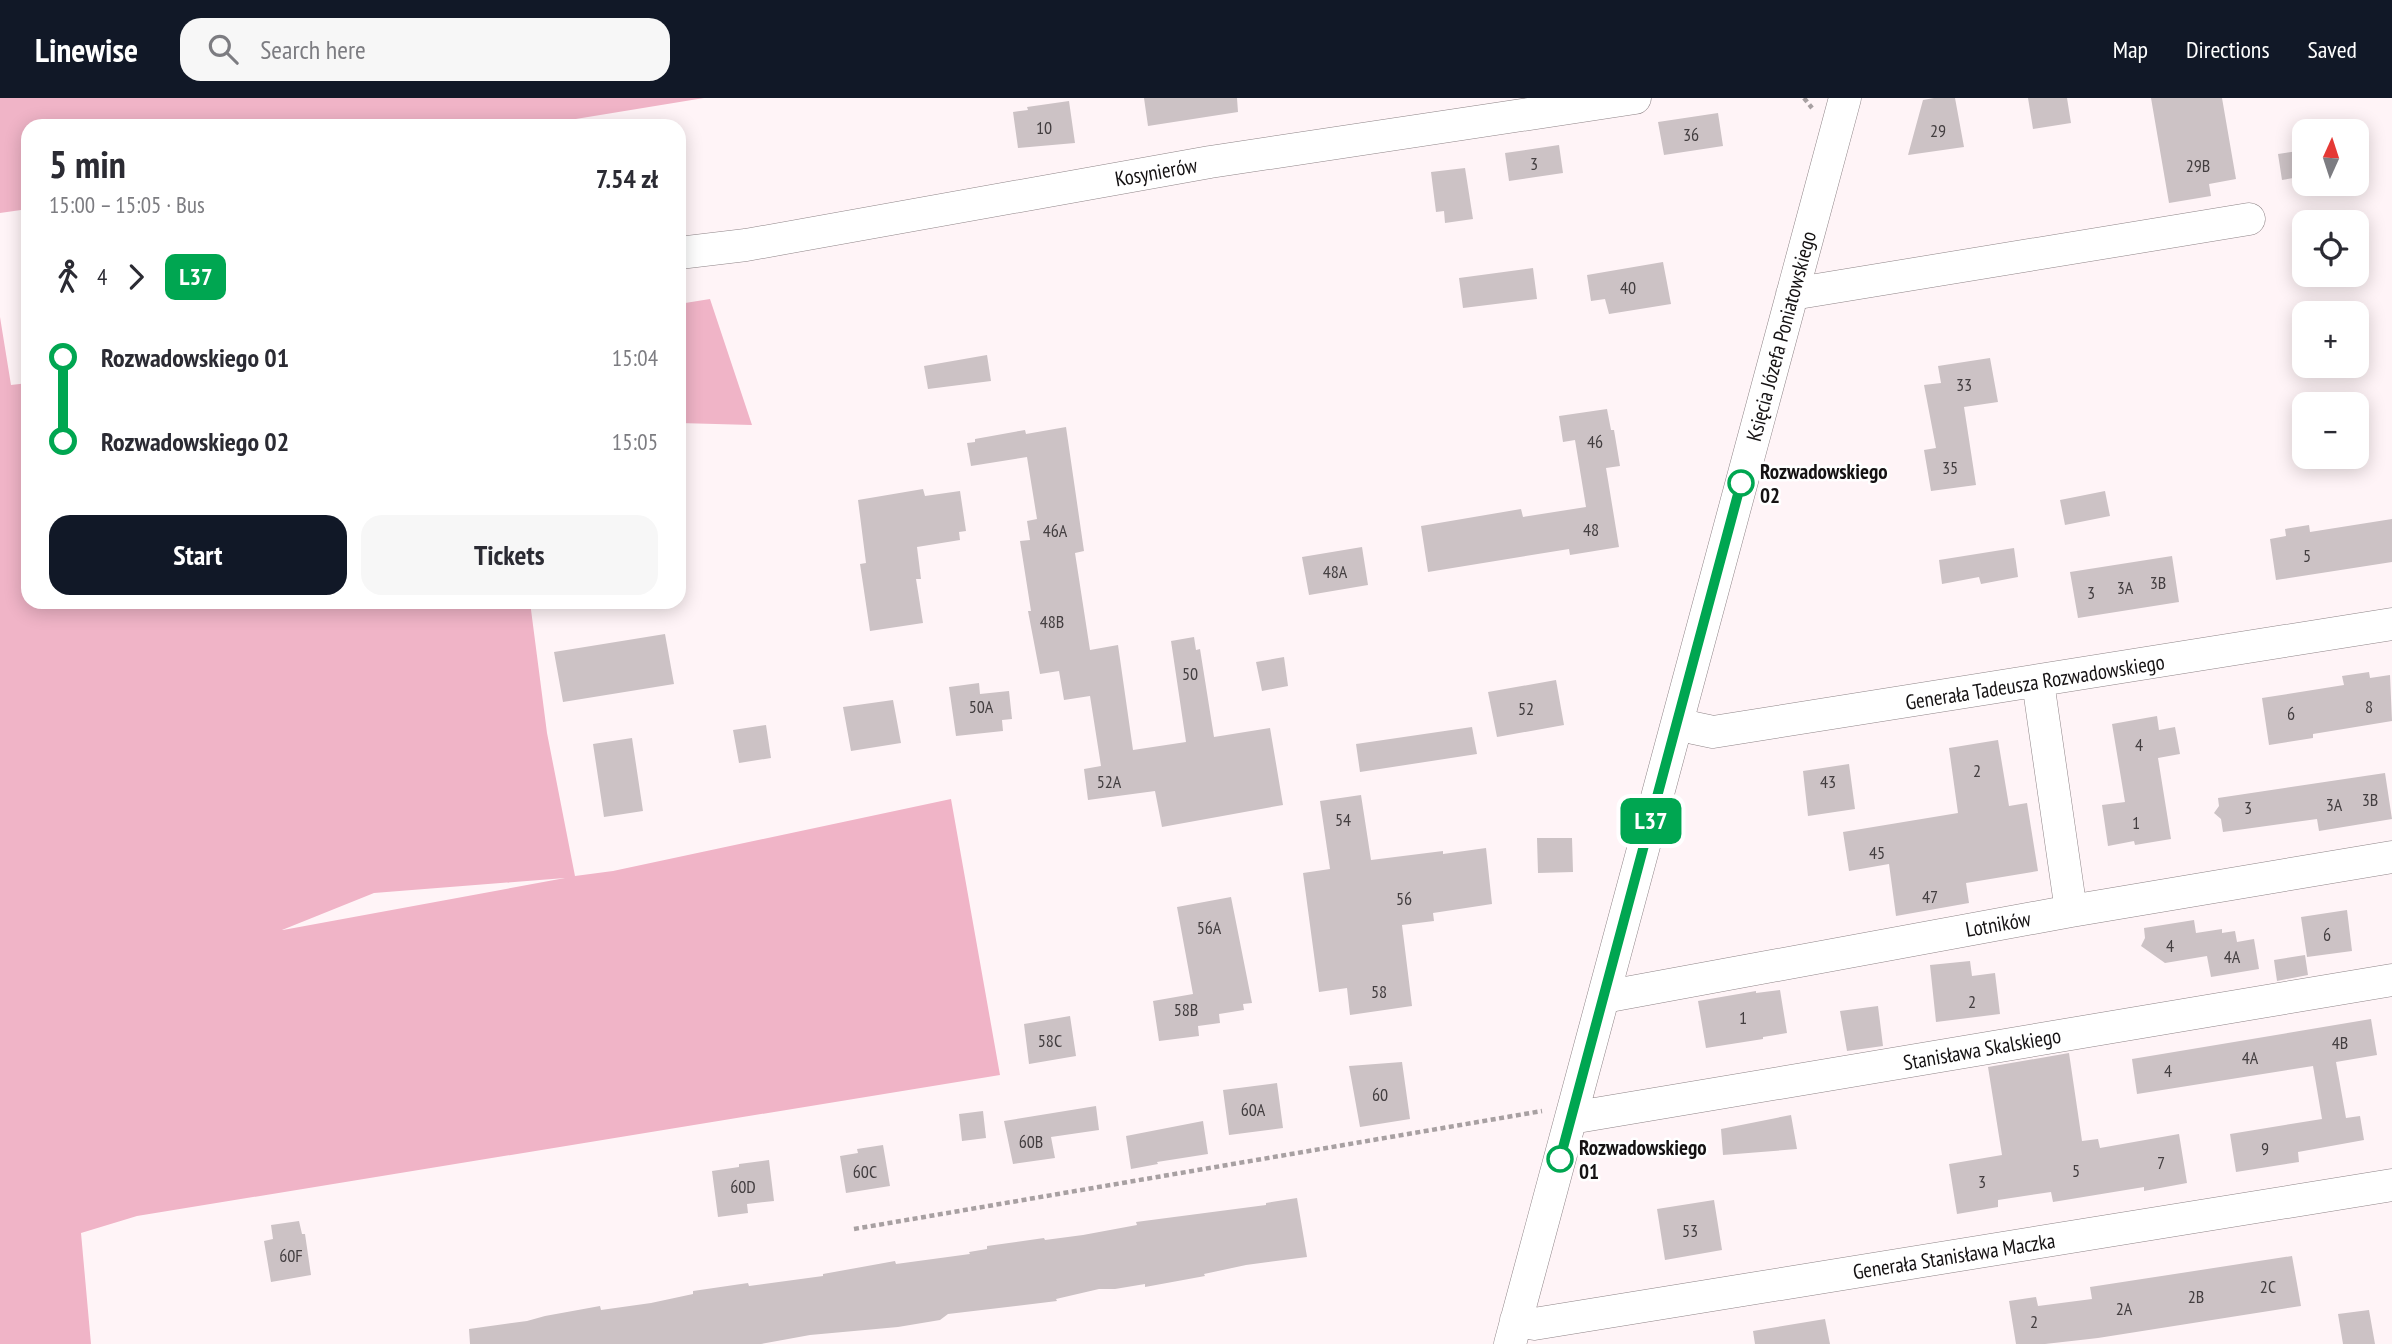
<!DOCTYPE html>
<html lang="en">
<head>
<meta charset="utf-8">
<style>
  :root { --surface:#fff; --page:#f7f7f7; --text:#2b2b33; --muted:#7c7c81; --accent:#111827 }
  body { margin:0; font-family:"PT Sans Narrow",sans-serif; background:var(--page); color:var(--text); height:100vh; display:flex; flex-direction:column; font-size:26px; white-space:nowrap }
  * { box-sizing:border-box; margin:0 }
  p { font-size:23px; color:var(--muted) }
  .icon { flex:none; width:38px; height:38px; fill:none; stroke:currentColor; stroke-width:2; stroke-linecap:round; stroke-linejoin:round }
  .map { position:relative; flex:1; overflow:hidden }
  .sheet { position:absolute; left:21px; top:21px; width:665px; height:490px; display:flex; flex-direction:column; background:var(--surface); border-radius:21px; box-shadow:0 4px 18px #0003 }
  .sheet>* { flex:none }
  .badge { padding:0 14px; border-radius:10px; font-size:24px; line-height:46px }
  .needle { width:46px; rotate:3deg }
  .tools { position:absolute; left:2292px; top:21px; display:grid; gap:14px }
  .tools a { display:grid; place-items:center; width:77px; height:77px; border-radius:14px; background:var(--surface); box-shadow:0 4px 18px #0003; font-size:35px }
  .map>.badge { position:absolute; translate:-50% -50%; box-shadow:0 0 0 4px #fff }
  .legs { display:flex; align-items:center; gap:10px; height:77px; padding:0 28px; font-size:23px }
  .legs p { margin-inline-start:auto }
  .headline { display:flex; align-items:center; justify-content:space-between; height:119px; padding:0 28px }
  h1 { font-size:38px; font-weight:700; line-height:52px }
  .cta { display:flex; gap:14px; margin-top:auto; padding:14px 28px }
  .cta a { flex:1; height:80px; border-radius:21px; background:var(--accent); color:#fff; font-size:28px; font-weight:700; line-height:80px; text-align:center }
  .cta a+a { background:var(--page); color:var(--text) }
  ul { padding:0 28px; list-style:none }
  li { display:flex; align-items:center; gap:24px; height:84px; font-size:26px }
  li i { display:grid; place-items:center; width:10px; height:100%; margin:0 9px; background:currentColor }
  li i::after { content:''; width:18px; height:18px; margin:-9px; border:5px solid; border-radius:50%; background:var(--surface) }
  li p { margin-inline-start:auto }
  li:first-child i { background:linear-gradient(#0000 50%,currentColor 0) }
  li:last-child i { background:linear-gradient(currentColor 50%,#0000 0) }
  header { display:flex; align-items:center; gap:42px; box-sizing:border-box; height:98px; padding:0 35px; background:var(--accent); color:#fff }
  header strong { font-size:33px }
  nav { display:flex; gap:38px; margin-inline-start:auto; font-size:24px }
  .search { width:490px; height:63px; background:var(--page); display:flex; align-items:center; gap:18px; box-sizing:border-box; padding:0 24px; border-radius:21px; color:var(--muted); font-size:26px }
  .map>svg:first-child { display:block }
</style>
</head>
<body>
<header>
<strong>Linewise</strong>
<div class="search"><svg class="icon" aria-label="search" viewBox="0 0 24 24"><circle cx="10" cy="10" r="6"/><path d="M15 15l6 6"/></svg>Search here</div>
<nav><a>Map</a><a>Directions</a><a>Saved</a></nav>
</header>
<div class="map">
<svg width="2392" height="1246" viewBox="0 0 2392 1246">
  <rect width="100%" height="100%" fill="#fff4f7"/>
  <!-- green -->
  <path fill="#f0b4c7" fill-rule="evenodd" d="M 0,0 L 704,0 L 533,28 L 28,28 L 28,111 L 0,115 Z
    M 710,201 L 752,327 L 679,325 L 679,206 Z
    M 0,219 L 11,287 L 28,285 L 28,504 L 530,504 L 547,635 L 575,778 L 613,773 L 951,701 L 1000,977 L 137,1118 L 81,1135 L 91,1246 L 0,1246 ZM 565,780 L 283,832 L 282,832 L 374,795 Z"/>
  <!-- building -->
  <path fill="#ccc2c5" d="M 1144,0 L 1237,0 L 1238,14 L 1148,28 Z
    M 1934,0 L 1955,0 L 1964,49 L 1908,57 L 1923,2 Z
    M 2028,0 L 2067,0 L 2071,25 L 2033,31 Z
    M 2151,0 L 2222,0 L 2236,81 L 2209,86 L 2211,98 L 2169,105 Z
    M 1069,3 L 1075,45 L 1018,50 L 1013,14 L 1028,12 L 1027,9 Z
    M 1718,15 L 1723,48 L 1664,57 L 1658,24 Z
    M 1559,47 L 1563,75 L 1509,83 L 1505,55 Z
    M 2305,52 L 2305,78 L 2282,82 L 2278,56 Z
    M 1465,70 L 1473,121 L 1445,125 L 1444,113 L 1436,114 L 1431,74 Z
    M 1663,164 L 1671,206 L 1609,216 L 1605,201 L 1591,203 L 1587,177 Z
    M 1533,170 L 1537,201 L 1463,210 L 1459,180 Z
    M 987,257 L 991,283 L 928,291 L 924,268 Z
    M 1990,260 L 1998,304 L 1964,309 L 1976,387 L 1931,393 L 1924,352 L 1936,350 L 1924,287 L 1941,285 L 1938,268 Z
    M 1607,311 L 1611,332 L 1614,332 L 1620,368 L 1606,370 L 1619,449 L 1570,457 L 1569,451 L 1428,474 L 1421,428 L 1521,411 L 1523,419 L 1586,409 L 1575,342 L 1563,344 L 1559,318 Z
    M 1066,329 L 1084,453 L 1075,455 L 1090,552 L 1118,547 L 1133,652 L 1186,644 L 1171,543 L 1194,539 L 1196,552 L 1200,551 L 1214,639 L 1270,630 L 1283,707 L 1162,729 L 1155,693 L 1088,702 L 1084,671 L 1101,668 L 1090,598 L 1064,602 L 1059,573 L 1040,576 L 1028,513 L 1031,513 L 1020,443 L 1030,442 L 1027,423 L 1037,421 L 1027,359 L 971,368 L 967,345 L 975,344 L 975,341 L 1025,332 L 1026,336 Z
    M 923,391 L 925,398 L 960,393 L 966,433 L 959,434 L 960,442 L 917,449 L 921,481 L 916,481 L 923,525 L 870,533 L 860,466 L 866,465 L 858,402 Z
    M 2105,393 L 2110,418 L 2065,427 L 2060,402 Z
    M 2392,421 L 2392,464 L 2276,482 L 2270,441 L 2286,438 L 2285,431 L 2309,427 L 2310,434 Z
    M 1362,449 L 1368,487 L 1309,497 L 1302,459 Z
    M 2014,450 L 2018,479 L 1981,486 L 1979,479 L 1942,486 L 1939,462 Z
    M 2172,458 L 2179,504 L 2078,520 L 2070,474 Z
    M 665,536 L 674,586 L 563,604 L 554,554 Z
    M 1284,559 L 1288,588 L 1262,593 L 1256,564 Z
    M 2369,574 L 2370,580 L 2390,577 L 2392,623 L 2313,636 L 2313,640 L 2269,647 L 2262,600 L 2344,587 L 2342,578 Z
    M 1556,582 L 1564,627 L 1497,639 L 1488,594 Z
    M 979,585 L 980,596 L 1009,593 L 1012,621 L 1002,622 L 1003,633 L 956,638 L 949,589 Z
    M 893,602 L 901,645 L 851,653 L 843,609 Z
    M 2157,618 L 2159,632 L 2175,629 L 2180,656 L 2158,660 L 2171,741 L 2135,747 L 2134,743 L 2108,748 L 2102,707 L 2125,704 L 2112,626 Z
    M 766,627 L 771,660 L 739,665 L 733,632 Z
    M 1472,629 L 1477,656 L 1360,674 L 1356,646 Z
    M 632,640 L 643,713 L 604,719 L 593,646 Z
    M 1998,642 L 2009,708 L 2027,705 L 2038,773 L 1966,785 L 1969,805 L 1896,818 L 1889,766 L 1849,773 L 1843,734 L 1958,715 L 1949,650 Z
    M 1849,666 L 1855,711 L 1808,718 L 1803,673 Z
    M 2385,675 L 2392,721 L 2319,733 L 2317,721 L 2223,734 L 2221,721 L 2214,715 L 2219,708 L 2218,700 Z
    M 1361,697 L 1371,762 L 1443,753 L 1443,756 L 1486,750 L 1492,806 L 1433,815 L 1434,823 L 1402,827 L 1412,908 L 1350,917 L 1347,890 L 1319,894 L 1303,775 L 1330,771 L 1320,703 Z
    M 1537,740 L 1572,740 L 1573,774 L 1538,775 Z
    M 1231,799 L 1252,905 L 1243,906 L 1244,912 L 1219,916 L 1220,925 L 1198,928 L 1199,938 L 1159,943 L 1153,903 L 1193,896 L 1177,809 Z
    M 2347,812 L 2352,853 L 2307,859 L 2301,819 Z
    M 2194,822 L 2196,835 L 2222,831 L 2222,835 L 2235,833 L 2237,844 L 2254,841 L 2259,871 L 2211,879 L 2207,858 L 2165,865 L 2141,848 L 2145,840 L 2144,830 Z
    M 2305,857 L 2308,877 L 2277,883 L 2274,862 Z
    M 1970,863 L 1972,878 L 1995,875 L 2000,916 L 1936,924 L 1930,867 Z
    M 1780,892 L 1787,935 L 1763,939 L 1763,941 L 1706,950 L 1698,903 L 1756,893 L 1756,895 Z
    M 1878,908 L 1883,948 L 1847,953 L 1840,913 Z
    M 1070,918 L 1076,958 L 1029,966 L 1024,926 Z
    M 2371,921 L 2377,957 L 2336,964 L 2346,1020 L 2360,1018 L 2364,1042 L 2298,1054 L 2299,1064 L 2236,1074 L 2230,1036 L 2322,1021 L 2313,968 L 2137,996 L 2132,961 Z
    M 2069,955 L 2082,1043 L 2098,1041 L 2100,1050 L 2179,1036 L 2187,1085 L 2144,1093 L 2144,1089 L 2053,1104 L 2051,1094 L 1998,1102 L 1998,1109 L 1957,1116 L 1949,1066 L 2002,1057 L 1988,969 Z
    M 1402,964 L 1410,1021 L 1360,1029 L 1349,968 Z
    M 1277,985 L 1283,1030 L 1229,1037 L 1223,992 Z
    M 1096,1008 L 1099,1032 L 1051,1039 L 1055,1060 L 1013,1066 L 1004,1023 Z
    M 983,1013 L 986,1040 L 962,1043 L 959,1016 Z
    M 1791,1017 L 1797,1051 L 1723,1057 L 1721,1031 Z
    M 1203,1023 L 1208,1056 L 1157,1064 L 1158,1066 L 1131,1071 L 1126,1038 Z
    M 883,1047 L 890,1088 L 846,1095 L 840,1058 L 858,1055 L 857,1051 Z
    M 769,1062 L 774,1103 L 747,1106 L 748,1115 L 718,1119 L 712,1073 L 739,1069 L 739,1066 Z
    M 1297,1100 L 1307,1159 L 1246,1167 L 1204,1176 L 1205,1178 L 1145,1189 L 1145,1186 L 1115,1191 L 1099,1191 L 1056,1201 L 1057,1203 L 948,1216 L 940,1222 L 898,1229 L 810,1237 L 761,1246 L 470,1246 L 469,1231 L 527,1223 L 545,1218 L 600,1208 L 601,1212 L 651,1205 L 693,1196 L 693,1193 L 748,1185 L 749,1188 L 823,1178 L 823,1176 L 895,1163 L 896,1166 L 970,1156 L 969,1154 L 987,1151 L 987,1148 L 1044,1140 L 1045,1142 L 1083,1137 L 1137,1127 L 1136,1124 L 1266,1107 L 1266,1105 Z
    M 1714,1102 L 1722,1152 L 1665,1162 L 1657,1111 Z
    M 299,1123 L 302,1136 L 305,1136 L 311,1177 L 271,1184 L 264,1143 L 273,1141 L 271,1127 Z
    M 2292,1158 L 2301,1208 L 2098,1240 L 2045,1246 L 2016,1246 L 2009,1203 L 2036,1199 L 2038,1208 L 2092,1201 L 2090,1189 Z
    M 2369,1212 L 2375,1246 L 2343,1246 L 2338,1216 Z
    M 1825,1221 L 1830,1246 L 1755,1246 L 1753,1233 Z"/>
  <g fill="none" stroke-linecap="round" stroke-linejoin="round">
    <defs>
      <path id="minor" d="M 679,155 L 746,147 L 1210,64 L 1635,0
        M 1792,196 L 2249,121
        M 2038,584 L 2071,813
        M 1678,624 L 1694,630 L 1713,634 L 2392,526
        M 1604,899 L 2071,813 L 2392,759
        M 1571,1020 L 2392,882
        M 1516,1222 L 1534,1226 L 2392,1087
        M 1510,1246 L 1845,0"/>
    </defs>
    <!-- minor casing -->
    <use href="#minor" stroke="#8e8487" stroke-width="33"/>
    <!-- path -->
    <path stroke="#a8a0a2" stroke-width="4.5" stroke-dasharray="5 3.5" stroke-linecap="butt" d="M 1804,0 L 1812,10
      M 854,1131 L 1542,1013"/>
    <!-- minor -->
    <use href="#minor" stroke="#fff" stroke-width="32"/>
  </g>
  <g fill="none" stroke-linecap="round" stroke-linejoin="round">
    <defs>
      <path id="line-1" d="M 1560,1061 L 1741,385"/>
    </defs>
    <!-- line-1 casing -->
    <use href="#line-1" stroke="#fff" stroke-width="16"/>
    <!-- line-1 -->
    <use href="#line-1" stroke="#00a651" stroke-width="10"/>
  </g>
  <!-- markers -->
  <g fill="#fff" stroke="#00a651" stroke-width="3.5">
    <circle cx="1741" cy="385" r="12"/>
    <circle cx="1560" cy="1061" r="12"/>
  </g>
  <g text-anchor="middle" dominant-baseline="central" stroke-width="5" stroke-linejoin="round" paint-order="stroke">
    <!-- number labels -->
    <g font-size="18" fill="#433e40">
      <text x="1044" y="29">10</text>
      <text x="1938" y="32">29</text>
      <text x="1691" y="36">36</text>
      <text x="1534" y="65">3</text>
      <text x="2198" y="67">29B</text>
      <text x="1628" y="189">40</text>
      <text x="1964" y="286">33</text>
      <text x="1595" y="343">46</text>
      <text x="1950" y="369">35</text>
      <text x="1591" y="431">48</text>
      <text x="1055" y="432">46A</text>
      <text x="2307" y="457">5</text>
      <text x="1335" y="473">48A</text>
      <text x="2158" y="484">3B</text>
      <text x="2125" y="489">3A</text>
      <text x="2091" y="494">3</text>
      <text x="1052" y="523">48B</text>
      <text x="1190" y="575">50</text>
      <text x="981" y="608">50A</text>
      <text x="2369" y="608">8</text>
      <text x="1526" y="610">52</text>
      <text x="2291" y="615">6</text>
      <text x="2139" y="646">4</text>
      <text x="1977" y="672">2</text>
      <text x="1109" y="683">52A</text>
      <text x="1828" y="683">43</text>
      <text x="2370" y="701">3B</text>
      <text x="2334" y="706">3A</text>
      <text x="2248" y="709">3</text>
      <text x="1343" y="721">54</text>
      <text x="2136" y="724">1</text>
      <text x="1877" y="754">45</text>
      <text x="1930" y="798">47</text>
      <text x="1404" y="800">56</text>
      <text x="1209" y="829">56A</text>
      <text x="2327" y="836">6</text>
      <text x="2170" y="847">4</text>
      <text x="2232" y="858">4A</text>
      <text x="1379" y="893">58</text>
      <text x="1972" y="903">2</text>
      <text x="1186" y="911">58B</text>
      <text x="1743" y="919">1</text>
      <text x="1050" y="942">58C</text>
      <text x="2340" y="944">4B</text>
      <text x="2250" y="959">4A</text>
      <text x="2168" y="972">4</text>
      <text x="1380" y="996">60</text>
      <text x="1253" y="1011">60A</text>
      <text x="1031" y="1043">60B</text>
      <text x="2265" y="1050">9</text>
      <text x="2161" y="1064">7</text>
      <text x="2076" y="1072">5</text>
      <text x="865" y="1073">60C</text>
      <text x="1982" y="1083">3</text>
      <text x="743" y="1088">60D</text>
      <text x="1690" y="1132">53</text>
      <text x="291" y="1157">60F</text>
      <text x="2268" y="1188">2C</text>
      <text x="2196" y="1198">2B</text>
      <text x="2124" y="1210">2A</text>
      <text x="2034" y="1223">2</text>
    </g>
    <!-- street labels -->
    <g font-size="21" fill="#151213" stroke="#fff">
      <text transform="translate(1156 74) rotate(-10)">Kosynierów</text>
      <text transform="translate(1781 238) rotate(-75)">Księcia Józefa Poniatowskiego</text>
      <text transform="translate(2035 584) rotate(-9)">Generała Tadeusza Rozwadowskiego</text>
      <text transform="translate(1998 826) rotate(-10)">Lotników</text>
      <text transform="translate(1982 951) rotate(-10)">Stanisława Skalskiego</text>
      <text transform="translate(1954 1158) rotate(-9)">Generała Stanisława Maczka</text>
    </g>
    <!-- stop labels -->
    <g font-size="21" font-weight="bold" fill="#151213" stroke="#fff" text-anchor="start">
      <text x="1760" y="373">Rozwadowskiego<tspan x="1760" dy="24">02</tspan></text>
      <text x="1579" y="1049">Rozwadowskiego<tspan x="1579" dy="24">01</tspan></text>
    </g>
  </g>
</svg>
<div class="tools">
<a><svg class="needle" viewBox="-14 -14 28 28"><path d="M0-13l5 13h-10z" fill="#e53935"/><path d="M0 13l5-13h-10z" fill="#7c7c81"/></svg></a>
<a><svg class="icon" aria-label="locate" viewBox="0 0 24 24"><circle cx="12" cy="12" r="6"/><path d="M12 2v4M12 18v4M2 12h4M18 12h4"/></svg></a>
<a>+</a>
<a>−</a>
</div>
<b class="badge" style="left:1651px;top:723px;background:#00a651;color:#fff">L37</b>
<section class="sheet">
<div class="headline"><div><h1>5 min</h1><p>15:00 – 15:05 · Bus</p></div><b>7.54 zł</b></div>
<div class="legs"><svg class="icon" aria-label="walk" viewBox="0 0 24 24"><circle cx="13" cy="4" r="2"/><path d="M13 8l-2 6 4 7M11 14l-3 7M7 12l3-4h3l4 4"/></svg>4<svg class="icon" aria-label="forward" viewBox="0 0 24 24"><path d="M9 5l7 7-7 7"/></svg><b class="badge" style="background:#00a651;color:#fff">L37</b></div>
<ul>
<li><i style="color:#00a651"></i><b>Rozwadowskiego 01</b><p>15:04</p></li>
<li><i style="color:#00a651"></i><b>Rozwadowskiego 02</b><p>15:05</p></li>
</ul>
<div class="cta"><a>Start</a><a>Tickets</a></div>
</section>
</div>
</body>
</html>
